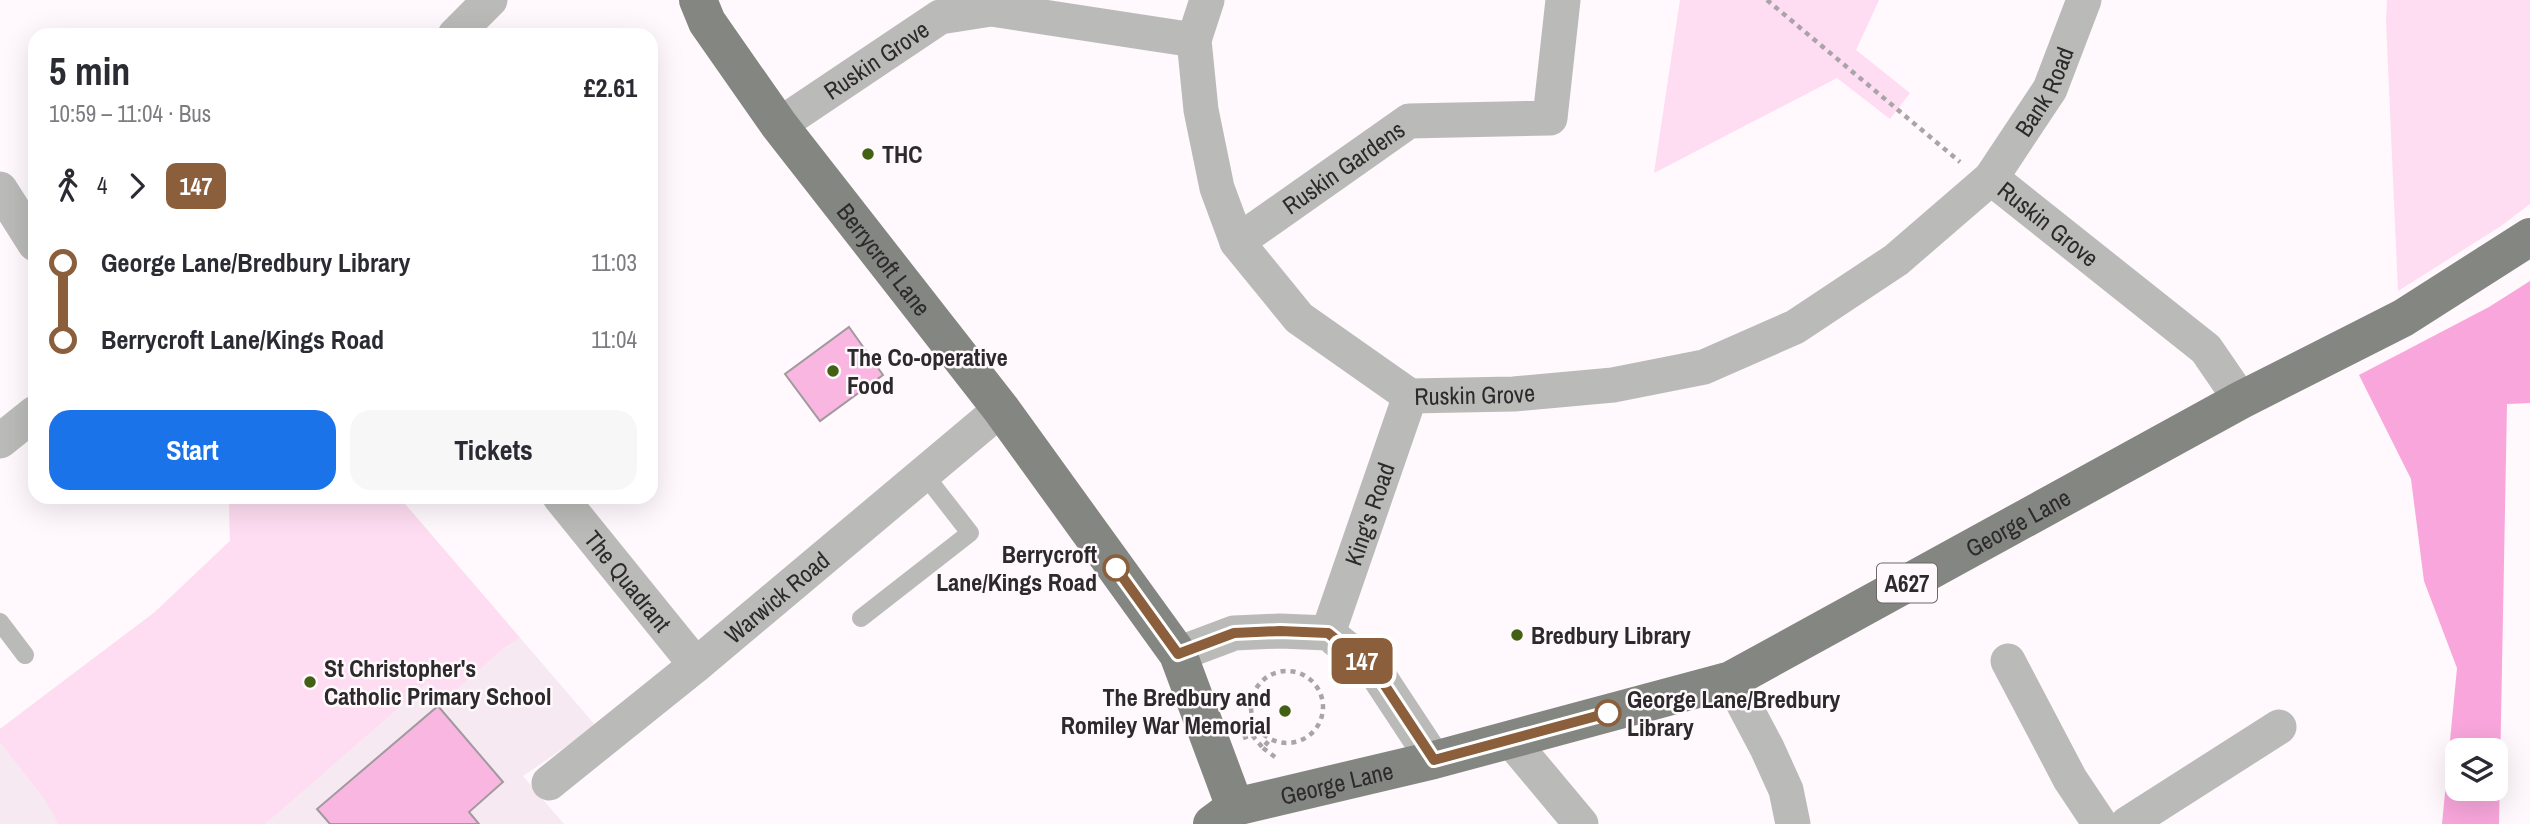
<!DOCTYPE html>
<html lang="en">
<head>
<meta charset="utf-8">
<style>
  :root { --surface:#fff; --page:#f7f7f7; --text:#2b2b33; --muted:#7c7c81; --accent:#1a73e8 }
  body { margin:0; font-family:"Archivo Narrow",sans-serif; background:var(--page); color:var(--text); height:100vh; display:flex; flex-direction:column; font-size:26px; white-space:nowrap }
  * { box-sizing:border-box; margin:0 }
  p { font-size:23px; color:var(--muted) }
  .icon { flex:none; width:38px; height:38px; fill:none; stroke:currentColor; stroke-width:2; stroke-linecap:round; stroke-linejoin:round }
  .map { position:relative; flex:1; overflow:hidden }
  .sheet { position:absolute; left:28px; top:28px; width:630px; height:476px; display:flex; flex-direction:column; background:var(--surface); border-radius:21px; box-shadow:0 7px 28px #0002 }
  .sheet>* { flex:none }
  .badge { padding:0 14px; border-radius:10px; font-size:24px; line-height:46px }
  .buttons { position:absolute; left:2445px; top:738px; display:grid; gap:14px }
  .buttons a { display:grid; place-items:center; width:63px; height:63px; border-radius:14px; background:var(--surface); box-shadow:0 7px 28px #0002; font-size:35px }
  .map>.badge { position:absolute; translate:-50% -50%; box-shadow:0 0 0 4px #fff }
  .legs { display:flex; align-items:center; gap:10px; height:77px; padding:0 21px; font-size:23px }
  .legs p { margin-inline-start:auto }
  .head { display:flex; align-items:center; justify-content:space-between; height:119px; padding:0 21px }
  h1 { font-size:38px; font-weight:800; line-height:52px }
  .cta { display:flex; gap:14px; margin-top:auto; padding:14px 21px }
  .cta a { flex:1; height:80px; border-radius:21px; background:var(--accent); color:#fff; font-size:28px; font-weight:800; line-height:80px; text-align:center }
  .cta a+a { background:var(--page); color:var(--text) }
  ul { padding:0 21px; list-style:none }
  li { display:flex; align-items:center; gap:24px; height:77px; font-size:26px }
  li i { display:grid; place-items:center; width:10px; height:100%; margin:0 9px; background:currentColor }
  li i::after { content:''; width:18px; height:18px; margin:-9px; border:5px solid; border-radius:50%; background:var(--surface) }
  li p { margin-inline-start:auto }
  li:first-child i { background:linear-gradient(#0000 50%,currentColor 0) }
  li:last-child i { background:linear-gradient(currentColor 50%,#0000 0) }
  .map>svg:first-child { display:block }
</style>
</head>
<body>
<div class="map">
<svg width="2530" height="824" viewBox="0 0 2530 824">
  <rect width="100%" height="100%" fill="#fff8fc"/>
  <!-- built -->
  <path fill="#f7e9f2" d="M 229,497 L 399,497 L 596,726 L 523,776 L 564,824 L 0,824 L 0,729 L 155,612 L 230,541 Z"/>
  <!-- green -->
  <path fill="#fedcf1" d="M 1680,0 L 1879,0 L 1856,50 L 1910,93 L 1890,119 L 1837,78 L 1654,173 Z
    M 2387,0 L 2530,0 L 2530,204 L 2501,226 L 2398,291 L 2386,21 Z
    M 229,497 L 399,497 L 520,638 L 506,646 L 444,700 L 428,682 L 265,824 L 59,824 L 43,797 L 0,742 L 0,729 L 155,612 L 230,541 Z"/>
  <!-- forest -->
  <path fill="#f8a6db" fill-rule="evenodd" d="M 2530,281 L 2530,403 L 2507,404 L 2499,824 L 2442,824 L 2457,668 L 2424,581 L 2411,479 L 2359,375 L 2489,307 ZM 2457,751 L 2496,751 L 2496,789 L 2457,789 Z"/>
  <!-- building -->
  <path fill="#f8b6e1" stroke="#a09a9e" stroke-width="2" d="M 849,327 L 883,375 L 820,421 L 785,374 Z
    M 438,706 L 503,782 L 469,812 L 479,824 L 330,824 L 317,809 Z"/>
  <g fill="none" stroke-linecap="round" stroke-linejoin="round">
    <!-- path -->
    <path stroke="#a9a4a7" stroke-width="4.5" stroke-dasharray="5 5" stroke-linecap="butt" d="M 1767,0 L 1960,162
      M1251 707a36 36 0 1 1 72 0a36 36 0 1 1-72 0Z
      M 1243,738 L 1252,735 L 1263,748 L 1270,739
      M 1263,748 L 1279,760"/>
    <!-- service -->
    <path stroke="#babbb8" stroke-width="18" d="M 861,618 L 970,533 L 924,474
      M 0,622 L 25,655"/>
    <!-- minor -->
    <g stroke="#babbb8" stroke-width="35">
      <path id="s1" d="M 1207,0 L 1194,40 L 1201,110 L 1217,188 L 1237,242 L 1299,318 L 1410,396 L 1514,394 L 1613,385 L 1704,367 L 1795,327 L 1896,260 L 1991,178 L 2206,349 L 2241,400"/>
      <path d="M 455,35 L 490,0"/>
      <path id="s2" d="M 779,125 L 940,17 L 991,9 L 1194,40"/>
      <path id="s3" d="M 1991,178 L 2050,89 L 2084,0"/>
      <path d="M 0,189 L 35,244"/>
      <path id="s4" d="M 1237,242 L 1409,121 L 1550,118 L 1563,0"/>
      <path d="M 0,441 L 35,413"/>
      <path id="s5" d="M 560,497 L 696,665"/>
      <path id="s6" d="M 1328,633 L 1410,396"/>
      <path d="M 1178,654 L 1234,633 L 1280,631 L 1328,633 L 1376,672 L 1434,760"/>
      <path d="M 2008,661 L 2070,779 L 2100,824"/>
      <path d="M 1731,680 L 1767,748 L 1786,790 L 1793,824"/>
      <path d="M 1510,739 L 1581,824"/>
      <path id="s7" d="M 549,783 L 696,665 L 1001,409"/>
      <path d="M 2127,824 L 2279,727"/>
    </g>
    <!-- primary -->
    <g stroke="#848681" stroke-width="38">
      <path id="s8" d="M 698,0 L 707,22 L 779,125 L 1001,409 L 1178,654 L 1235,807"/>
      <path id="s9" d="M 1212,824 L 1235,807 L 1434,760 L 1731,680 L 2241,400 L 2403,318 L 2530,237"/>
    </g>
  </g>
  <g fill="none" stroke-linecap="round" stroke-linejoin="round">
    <defs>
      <path id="line-1" d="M 1116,568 L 1178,654 L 1234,633 L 1280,631 L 1328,633 L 1376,672 L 1434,760 L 1608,713"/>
    </defs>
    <!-- line-1 casing -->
    <use href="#line-1" stroke="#fff" stroke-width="16"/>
    <!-- line-1 -->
    <use href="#line-1" stroke="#8b5e3c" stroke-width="10"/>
  </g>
  <!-- markers -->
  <g fill="#426115" stroke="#fff8fc" stroke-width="2.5">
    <circle cx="868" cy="154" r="7"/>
    <circle cx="833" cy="371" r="7"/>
    <circle cx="1517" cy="635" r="7"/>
    <circle cx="310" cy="682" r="7"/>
    <circle cx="1285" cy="711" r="7"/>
  </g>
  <g fill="#fff" stroke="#8b5e3c" stroke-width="3.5">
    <circle cx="1116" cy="568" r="12"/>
    <circle cx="1608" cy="713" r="12"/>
  </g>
  <g text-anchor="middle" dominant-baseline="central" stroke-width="5" stroke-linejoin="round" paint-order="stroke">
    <!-- shield labels -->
    <rect fill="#fff8fc" stroke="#6b686a" stroke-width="2" x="1877" y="563.5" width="60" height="39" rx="5"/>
    <g font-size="23" font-weight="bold" fill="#2c2a2b">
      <text x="1907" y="583">A627</text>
    </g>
    <!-- street labels -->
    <g font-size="24" fill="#2c2a2b" stroke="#fff8fc">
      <text stroke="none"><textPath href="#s2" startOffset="117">Ruskin Grove</textPath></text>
      <text stroke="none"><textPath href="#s3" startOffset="102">Bank Road</textPath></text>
      <text stroke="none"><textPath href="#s4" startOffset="130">Ruskin Gardens</textPath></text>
      <text stroke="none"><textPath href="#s1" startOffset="1199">Ruskin Grove</textPath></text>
      <text stroke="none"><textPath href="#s8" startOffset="320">Berrycroft Lane</textPath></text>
      <text stroke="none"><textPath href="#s1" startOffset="548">Ruskin Grove</textPath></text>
      <text stroke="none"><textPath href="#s6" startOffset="126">King's Road</textPath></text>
      <text stroke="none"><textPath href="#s9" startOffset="868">George Lane</textPath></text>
      <text stroke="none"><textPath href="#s5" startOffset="108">The Quadrant</textPath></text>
      <text stroke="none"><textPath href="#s7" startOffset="294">Warwick Road</textPath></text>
      <text stroke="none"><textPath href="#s9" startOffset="133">George Lane</textPath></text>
    </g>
    <!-- poi labels -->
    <g font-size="24" font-weight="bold" fill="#2c2a2b" stroke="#fff8fc" text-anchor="start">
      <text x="882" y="154">THC</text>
      <text x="847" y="357">The Co-operative<tspan x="847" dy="28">Food</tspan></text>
      <text x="1531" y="635">Bredbury Library</text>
      <text x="324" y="668">St Christopher's<tspan x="324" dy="28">Catholic Primary School</tspan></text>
      <text x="1271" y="697" text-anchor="end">The Bredbury and<tspan x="1271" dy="28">Romiley War Memorial</tspan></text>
    </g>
    <!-- stop labels -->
    <g font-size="24" font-weight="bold" fill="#2c2a2b" stroke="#fff8fc" text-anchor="end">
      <text x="1097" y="554">Berrycroft<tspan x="1097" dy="28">Lane/Kings Road</tspan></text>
      <text x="1627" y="699" text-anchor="start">George Lane/Bredbury<tspan x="1627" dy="28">Library</tspan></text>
    </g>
  </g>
</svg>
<div class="buttons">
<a><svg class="icon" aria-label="layers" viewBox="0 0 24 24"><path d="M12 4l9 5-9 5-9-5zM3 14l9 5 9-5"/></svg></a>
</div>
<b class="badge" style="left:1362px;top:661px;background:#8b5e3c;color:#fff">147</b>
<section class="sheet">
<div class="head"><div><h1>5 min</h1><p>10:59 – 11:04 · Bus</p></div><b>£2.61</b></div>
<div class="legs"><svg class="icon" aria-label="walk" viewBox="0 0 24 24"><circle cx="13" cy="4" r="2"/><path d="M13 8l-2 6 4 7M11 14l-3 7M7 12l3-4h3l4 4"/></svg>4<svg class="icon" aria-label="forward" viewBox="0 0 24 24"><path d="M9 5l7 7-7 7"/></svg><b class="badge" style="background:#8b5e3c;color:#fff">147</b></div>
<ul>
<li><i style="color:#8b5e3c"></i><b>George Lane/Bredbury Library</b><p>11:03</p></li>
<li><i style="color:#8b5e3c"></i><b>Berrycroft Lane/Kings Road</b><p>11:04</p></li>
</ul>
<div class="cta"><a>Start</a><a>Tickets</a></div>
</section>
</div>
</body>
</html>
